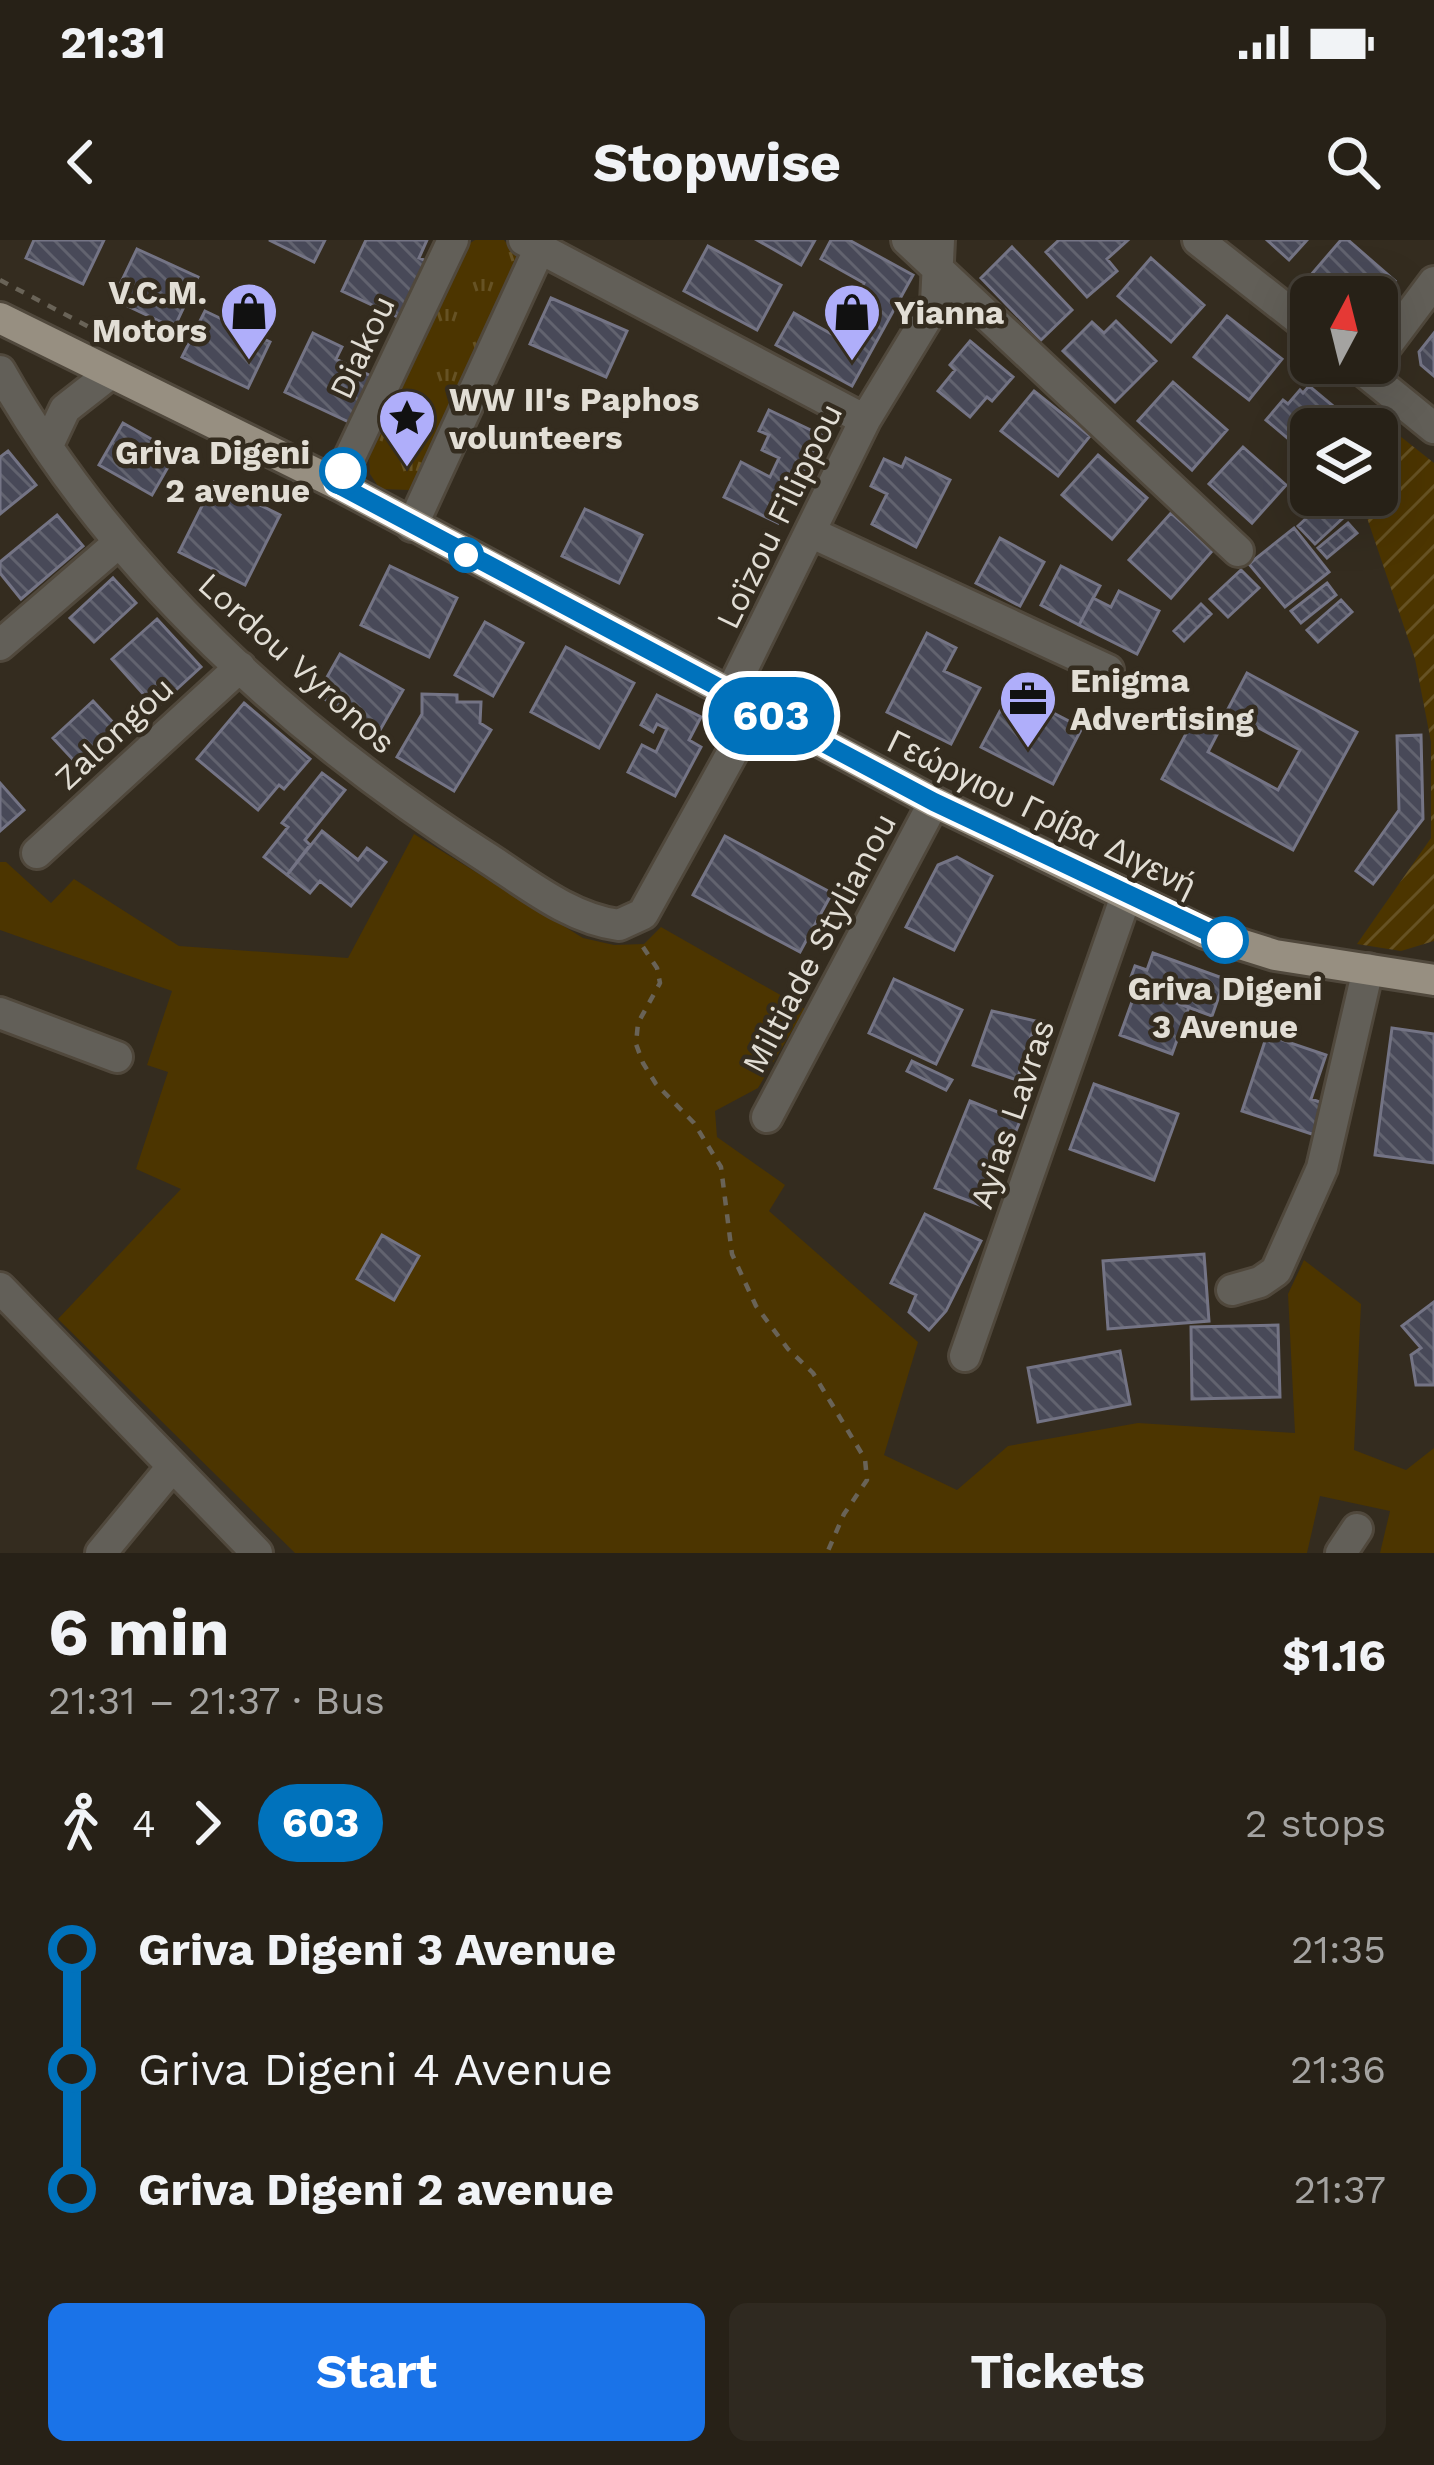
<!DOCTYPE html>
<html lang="en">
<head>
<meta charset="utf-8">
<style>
  :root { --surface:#272117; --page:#2f2920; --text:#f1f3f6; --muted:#a4a3a1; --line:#433e36; --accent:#1a73e8 }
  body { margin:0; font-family:"Work Sans",sans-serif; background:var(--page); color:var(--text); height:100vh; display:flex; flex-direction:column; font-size:45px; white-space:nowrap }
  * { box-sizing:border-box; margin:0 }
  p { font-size:39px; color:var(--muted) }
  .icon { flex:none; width:66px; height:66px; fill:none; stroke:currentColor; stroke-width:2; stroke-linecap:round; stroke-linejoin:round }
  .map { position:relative; height:1313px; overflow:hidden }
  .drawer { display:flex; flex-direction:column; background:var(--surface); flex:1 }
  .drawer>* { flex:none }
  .badge { padding:0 24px; border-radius:39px; font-size:42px; line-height:78px }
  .needle { width:78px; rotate:7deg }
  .buttons { position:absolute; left:1290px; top:36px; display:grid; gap:24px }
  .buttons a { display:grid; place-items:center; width:108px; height:108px; border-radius:18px; background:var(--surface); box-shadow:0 12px 48px #0002,0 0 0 3px var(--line); font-size:60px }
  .map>.badge { position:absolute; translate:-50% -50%; box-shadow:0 0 0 6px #fff }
  .legs { display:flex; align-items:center; gap:18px; height:132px; padding:0 48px; font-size:39px }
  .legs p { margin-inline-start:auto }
  .head { display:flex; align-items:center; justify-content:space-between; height:204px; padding:0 48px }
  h1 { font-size:66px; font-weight:700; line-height:90px }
  .cta { display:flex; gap:24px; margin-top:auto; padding:24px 48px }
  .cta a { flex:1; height:138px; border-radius:18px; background:var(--accent); color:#fff; font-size:48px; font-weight:700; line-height:138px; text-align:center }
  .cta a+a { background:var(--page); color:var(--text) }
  ul { padding:0 48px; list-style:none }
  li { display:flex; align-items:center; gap:42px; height:120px; font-size:45px }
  li i { display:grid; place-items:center; width:18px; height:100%; margin:0 15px; background:currentColor }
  li i::after { content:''; width:30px; height:30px; margin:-15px; border:9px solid; border-radius:50%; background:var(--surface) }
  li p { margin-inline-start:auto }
  li:first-child i { background:linear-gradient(#0000 50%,currentColor 0) }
  li:last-child i { background:linear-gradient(currentColor 50%,#0000 0) }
  .status { display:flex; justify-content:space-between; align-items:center; height:84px; padding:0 60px; background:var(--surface); direction:ltr }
  .status svg { height:33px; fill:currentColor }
  header { display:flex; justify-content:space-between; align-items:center; height:156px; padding:0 48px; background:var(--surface); font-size:54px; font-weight:700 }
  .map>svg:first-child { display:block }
</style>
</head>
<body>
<div class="status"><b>21:31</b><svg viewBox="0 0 49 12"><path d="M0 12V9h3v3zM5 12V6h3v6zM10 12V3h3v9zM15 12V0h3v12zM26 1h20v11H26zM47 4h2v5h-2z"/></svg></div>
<header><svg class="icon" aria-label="back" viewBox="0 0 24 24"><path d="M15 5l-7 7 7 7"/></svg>Stopwise<svg class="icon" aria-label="search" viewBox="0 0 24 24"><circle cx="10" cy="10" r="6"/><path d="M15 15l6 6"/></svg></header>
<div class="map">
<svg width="1434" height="1313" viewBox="0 0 1434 1313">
  <defs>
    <pattern id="park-tufts" width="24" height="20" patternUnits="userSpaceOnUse" patternTransform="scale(3)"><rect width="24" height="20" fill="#4c3500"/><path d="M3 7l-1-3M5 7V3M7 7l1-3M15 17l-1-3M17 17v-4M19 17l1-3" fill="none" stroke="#665224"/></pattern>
    <pattern id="garden-furrows" width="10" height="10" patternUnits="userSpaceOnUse" patternTransform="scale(3)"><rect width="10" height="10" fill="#4c3500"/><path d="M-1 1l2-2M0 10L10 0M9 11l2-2" fill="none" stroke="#665224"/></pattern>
    <pattern id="building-back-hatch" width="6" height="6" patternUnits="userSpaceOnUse" patternTransform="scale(3)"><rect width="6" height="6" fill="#484958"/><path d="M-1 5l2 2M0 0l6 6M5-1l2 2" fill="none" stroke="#62636f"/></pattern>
  </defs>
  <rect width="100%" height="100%" fill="#342c1f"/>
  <!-- grass -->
  <path fill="#4c3500" d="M 414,594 L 583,698 L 614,705 L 644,704 L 661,687 L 805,769 L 758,848 L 715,871 L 717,897 L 785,945 L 769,971 L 918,1102 L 884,1215 L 957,1250 L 1008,1206 L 1138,1183 L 1295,1193 L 1288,1054 L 1304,1020 L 1361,1064 L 1354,1210 L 1406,1230 L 1434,1208 L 1434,1313 L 1380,1313 L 1390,1271 L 1320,1256 L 1307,1313 L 295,1313 L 58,1079 L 181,949 L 136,929 L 168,832 L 147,825 L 172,751 L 0,690 L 0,622 L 6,622 L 51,663 L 74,639 L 179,706 L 348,718 Z"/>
  <!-- park -->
  <path fill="url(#park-tufts)" d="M 475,0 L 504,0 L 520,21 L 420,243 L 411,250 L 380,249 L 370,234 L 369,216 L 467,5 Z"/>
  <!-- garden -->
  <path fill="url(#garden-furrows)" d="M 1391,189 L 1434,223 L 1434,701 L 1401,711 L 1357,704 L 1431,598 L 1431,502 L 1415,419 L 1365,272 L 1352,255 L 1377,255 L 1377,203 Z"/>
  <!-- building -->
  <path fill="url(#building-back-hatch)" stroke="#747485" stroke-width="3" d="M 34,0 L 104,0 L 83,44 L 26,18 Z
    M 269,0 L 325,0 L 314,22 Z
    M 366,0 L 427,0 L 419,18 L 429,22 L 402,79 L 342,51 Z
    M 757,0 L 815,0 L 801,25 Z
    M 831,0 L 849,0 L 913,35 L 852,146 L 776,105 L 794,73 L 835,96 L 864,43 L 821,19 Z
    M 1059,0 L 1128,0 L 1107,19 L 1117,31 L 1087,57 L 1046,12 Z
    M 1267,0 L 1307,0 L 1289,20 Z
    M 1341,0 L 1348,0 L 1395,41 L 1377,63 L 1377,57 L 1335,57 L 1310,36 Z
    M 708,6 L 781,45 L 757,90 L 684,51 Z
    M 1012,7 L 1072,70 L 1041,100 L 981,38 Z
    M 137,9 L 198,37 L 174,88 L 113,59 Z
    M 1151,18 L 1204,65 L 1171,102 L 1118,56 Z
    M 551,58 L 627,91 L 606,137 L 530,104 Z
    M 205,71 L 270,102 L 248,148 L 182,117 Z
    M 1227,76 L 1282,119 L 1249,160 L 1194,117 Z
    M 1116,81 L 1156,121 L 1115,162 L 1063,111 L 1092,82 L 1104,93 Z
    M 313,93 L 342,107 L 336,119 L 373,137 L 351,183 L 285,152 Z
    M 1434,93 L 1434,136 L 1421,125 L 1419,112 Z
    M 970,101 L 1013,137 L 992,161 L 987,157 L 970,177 L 938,151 L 955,130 L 950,125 Z
    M 1173,142 L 1227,190 L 1192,230 L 1138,181 Z
    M 1309,146 L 1356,185 L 1352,189 L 1311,189 L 1311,218 L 1266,180 L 1283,160 L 1288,164 L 1300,150 L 1303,153 Z
    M 1034,151 L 1090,196 L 1058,236 L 1001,191 Z
    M 769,170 L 821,195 L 778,283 L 724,257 L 741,222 L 770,237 L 779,218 L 762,210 L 769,195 L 759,191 Z
    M 123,183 L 176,213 L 152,255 L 99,225 Z
    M 1243,207 L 1286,245 L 1252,283 L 1209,244 Z
    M 8,211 L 36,245 L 0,274 L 0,217 Z
    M 1098,215 L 1147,258 L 1112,299 L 1062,255 Z
    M 906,218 L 950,240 L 916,307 L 872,284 L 887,254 L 871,246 L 884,219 L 902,227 Z
    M 214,242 L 280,275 L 245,345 L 179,312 Z
    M 1326,260 L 1343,278 L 1315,304 L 1298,286 Z
    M 585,269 L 642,295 L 619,343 L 562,316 Z
    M 1171,273 L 1213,310 L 1171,358 L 1129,320 Z
    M 57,275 L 83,306 L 21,359 L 0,333 L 0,322 Z
    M 1348,283 L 1357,293 L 1327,318 L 1318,308 Z
    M 1294,288 L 1329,332 L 1285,367 L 1249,324 Z
    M 1000,298 L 1044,322 L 1020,366 L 976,343 Z
    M 390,326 L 457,358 L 429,417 L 361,385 Z
    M 1061,326 L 1100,346 L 1079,385 L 1041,365 Z
    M 1241,330 L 1259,348 L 1228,377 L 1210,359 Z
    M 113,338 L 136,363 L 94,402 L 70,378 Z
    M 1327,343 L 1336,355 L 1301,383 L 1291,371 Z
    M 1119,351 L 1159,371 L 1137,414 L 1079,385 L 1093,358 L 1111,367 Z
    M 1341,360 L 1352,372 L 1318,402 L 1307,390 Z
    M 1201,364 L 1211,374 L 1184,401 L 1174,391 Z
    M 157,379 L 201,427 L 156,468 L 112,419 Z
    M 485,382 L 523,403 L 493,456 L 455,435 Z
    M 927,393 L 956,408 L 944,431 L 980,448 L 951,504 L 887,472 Z
    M 566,407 L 634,443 L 599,508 L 531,472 Z
    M 340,414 L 403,450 L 380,490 L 317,455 Z
    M 1247,433 L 1357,492 L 1293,610 L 1162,539 L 1196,475 L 1221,487 L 1208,512 L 1278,550 L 1300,510 L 1227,471 Z
    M 1013,444 L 1043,459 L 1040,466 L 1082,488 L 1053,544 L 981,507 L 1000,471 L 1007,475 L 1014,462 L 1006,458 Z
    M 422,454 L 457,455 L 457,462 L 481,462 L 480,483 L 491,490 L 454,551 L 397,517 L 422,474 Z
    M 657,455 L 701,477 L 689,500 L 701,507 L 675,556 L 628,532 L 642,505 L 656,512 L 667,489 L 657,484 L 653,492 L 641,485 Z
    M 93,461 L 119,489 L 79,526 L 53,498 Z
    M 244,463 L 310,519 L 284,549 L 279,545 L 258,570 L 197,519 Z
    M 1421,495 L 1423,579 L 1373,644 L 1356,631 L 1399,570 L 1397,496 Z
    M 322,533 L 345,550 L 305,600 L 310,605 L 287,635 L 264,617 L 288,587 L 282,583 Z
    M 0,543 L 24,570 L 0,591 Z
    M 322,591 L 358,620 L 367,608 L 386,622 L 351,666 L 320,641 L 310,653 L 287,635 Z
    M 725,596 L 832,653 L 800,712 L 693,655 Z
    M 957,617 L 992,636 L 954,710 L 906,687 L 938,625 Z
    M 1153,713 L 1225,739 L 1212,776 L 1128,745 L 1135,726 L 1147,730 Z
    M 894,739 L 962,770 L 936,824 L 869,793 Z
    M 1137,748 L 1189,767 L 1172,814 L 1120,795 Z
    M 992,771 L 1036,781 L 1017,840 L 973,825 Z
    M 1392,788 L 1434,794 L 1434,923 L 1375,915 Z
    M 1267,795 L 1326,815 L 1311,859 L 1334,867 L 1324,898 L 1242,871 Z
    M 912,821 L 952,840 L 946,850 L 907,831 Z
    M 1094,844 L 1178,874 L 1154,940 L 1070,909 Z
    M 970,861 L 1020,881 L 985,967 L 935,948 Z
    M 925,974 L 981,1001 L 946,1071 L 929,1090 L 909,1072 L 916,1055 L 891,1043 Z
    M 382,995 L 419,1016 L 394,1060 L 357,1039 Z
    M 1204,1014 L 1209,1081 L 1108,1089 L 1103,1021 Z
    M 1434,1062 L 1434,1145 L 1416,1145 L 1411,1115 L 1421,1108 L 1402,1086 Z
    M 1278,1085 L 1280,1157 L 1192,1159 L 1191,1087 Z
    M 1120,1111 L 1130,1164 L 1038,1182 L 1028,1128 Z"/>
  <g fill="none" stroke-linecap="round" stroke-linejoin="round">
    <defs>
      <path id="minor" d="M 524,0 L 865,180
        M 907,0 L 1238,311
        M 1198,0 L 1311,89
        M 1377,118 L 1434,42
        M 1354,123 L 1434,188
        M 0,131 C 113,331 297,497 489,619 C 529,645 571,679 619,685 L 643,674 L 757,468
        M 48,205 L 65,169 L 111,133
        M 337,244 L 453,0
        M 412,286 L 539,10
        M 812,293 L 1108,430
        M 0,405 L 117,304
        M 730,454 L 865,180 L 936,63 L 939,0
        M 37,613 L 240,427
        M 0,773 L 117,817
        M 767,877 L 934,562
        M 0,1048 L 257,1313
        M 1232,1050 L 1260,1042 L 1276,1031 L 1322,928 L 1368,729
        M 965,1116 L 1126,656
        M 101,1313 L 172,1227
        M 1341,1313 L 1357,1289"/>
      <path id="major" d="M 0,78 L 337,244 L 934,562 L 1205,693 L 1275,715 L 1434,740"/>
    </defs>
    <!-- minor casing -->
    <use href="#minor" stroke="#50483c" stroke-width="36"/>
    <!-- major casing -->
    <use href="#major" stroke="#50483c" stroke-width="36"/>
    <!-- path -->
    <path stroke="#696357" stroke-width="4.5" stroke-dasharray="9 9" stroke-linecap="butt" d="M 0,40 L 106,96
      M 643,707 L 657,728 L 660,743 L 638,783 L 636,804 L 643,823 L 656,844 L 694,883 L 721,927 L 732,1014 L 756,1066 L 788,1109 L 813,1133 L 865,1219 L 867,1240 L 844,1274 L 827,1313"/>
    <!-- minor -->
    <use href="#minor" stroke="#625f58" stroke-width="30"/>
    <!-- major -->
    <use href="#major" stroke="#978f81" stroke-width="30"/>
  </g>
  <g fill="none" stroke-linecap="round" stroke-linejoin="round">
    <defs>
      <path id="line-1" d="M 343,231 L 337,244 L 934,562 L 1225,700"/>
    </defs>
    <!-- line-1 casing -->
    <use href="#line-1" stroke="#fff" stroke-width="27"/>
    <!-- line-1 -->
    <use href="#line-1" stroke="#0072bc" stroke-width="18"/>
  </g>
  <!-- icons -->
  <defs>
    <symbol id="shop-pin" viewBox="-11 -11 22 30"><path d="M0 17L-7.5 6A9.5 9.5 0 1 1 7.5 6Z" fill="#afaefa" stroke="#342c1f"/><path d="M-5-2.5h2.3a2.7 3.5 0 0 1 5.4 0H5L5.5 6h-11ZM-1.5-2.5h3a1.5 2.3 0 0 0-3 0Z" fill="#111"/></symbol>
    <symbol id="sight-pin" viewBox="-11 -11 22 30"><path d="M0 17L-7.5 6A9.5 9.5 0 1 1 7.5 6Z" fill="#afaefa" stroke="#342c1f"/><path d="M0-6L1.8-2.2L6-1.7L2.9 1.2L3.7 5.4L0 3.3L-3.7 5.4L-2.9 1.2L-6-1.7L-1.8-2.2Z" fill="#111"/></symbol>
    <symbol id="office-pin" viewBox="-11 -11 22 30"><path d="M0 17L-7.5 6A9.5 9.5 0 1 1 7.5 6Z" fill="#afaefa" stroke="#342c1f"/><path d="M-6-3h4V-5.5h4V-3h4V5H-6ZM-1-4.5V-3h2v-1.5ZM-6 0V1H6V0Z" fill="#111"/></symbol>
  </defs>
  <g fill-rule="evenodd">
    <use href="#shop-pin" x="216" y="38" width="66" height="90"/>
    <use href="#shop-pin" x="819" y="39" width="66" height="90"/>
    <use href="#sight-pin" x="374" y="145" width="66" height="90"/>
    <use href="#office-pin" x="995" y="426" width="66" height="90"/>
  </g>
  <!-- markers -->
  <g fill="#fff" stroke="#0072bc" stroke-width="6">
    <circle cx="343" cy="231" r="21"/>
    <circle cx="466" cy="315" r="15"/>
    <circle cx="1225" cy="700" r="21"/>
  </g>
  <g text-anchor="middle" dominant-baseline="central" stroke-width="9" stroke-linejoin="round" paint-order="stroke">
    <!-- poi labels -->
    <g font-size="33" font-weight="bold" fill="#e2ded5" stroke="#342c1f" text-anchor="start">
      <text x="207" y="52" text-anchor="end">V.C.M.<tspan x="207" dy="38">Motors</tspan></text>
      <text x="894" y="72">Yianna</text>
      <text x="449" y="159">WW II's Paphos<tspan x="449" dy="38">volunteers</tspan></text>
      <text x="1070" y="440">Enigma<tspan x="1070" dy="38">Advertising</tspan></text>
    </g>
    <!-- street labels -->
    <g font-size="33" fill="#e2ded5" stroke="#342c1f">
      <text transform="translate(362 107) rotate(-65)">Diakou</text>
      <text transform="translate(779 276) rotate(-64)">Loïzou Filippou</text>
      <text transform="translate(297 423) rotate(42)">Lordou Vyronos</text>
      <text transform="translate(114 493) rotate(-43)">Zalongou</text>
      <text transform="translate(1042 573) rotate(26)">Γεώργιου Γρίβα Διγενή</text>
      <text transform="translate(819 703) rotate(-62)">Miltiade Stylianou</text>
      <text transform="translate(1012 874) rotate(-71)">Ayias Lavras</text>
    </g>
    <!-- stop labels -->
    <g font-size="33" font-weight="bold" fill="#e2ded5" stroke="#342c1f" text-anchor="end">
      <text x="310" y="212">Griva Digeni<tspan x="310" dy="38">2 avenue</tspan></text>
      <text x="1225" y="748" text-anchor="middle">Griva Digeni<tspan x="1225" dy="38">3 Avenue</tspan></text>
    </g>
  </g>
</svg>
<div class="buttons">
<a><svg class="needle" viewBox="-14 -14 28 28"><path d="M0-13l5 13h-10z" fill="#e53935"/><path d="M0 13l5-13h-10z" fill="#a4a3a1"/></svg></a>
<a><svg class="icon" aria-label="layers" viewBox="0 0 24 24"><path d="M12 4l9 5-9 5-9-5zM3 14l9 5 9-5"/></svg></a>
</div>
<b class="badge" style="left:771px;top:476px;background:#0072bc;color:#fff">603</b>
</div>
<section class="drawer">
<div class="head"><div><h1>6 min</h1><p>21:31 – 21:37 · Bus</p></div><b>$1.16</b></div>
<div class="legs"><svg class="icon" aria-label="walk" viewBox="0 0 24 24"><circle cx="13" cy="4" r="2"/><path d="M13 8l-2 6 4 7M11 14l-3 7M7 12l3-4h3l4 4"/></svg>4<svg class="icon" aria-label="forward" viewBox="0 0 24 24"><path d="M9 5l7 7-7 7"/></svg><b class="badge" style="background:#0072bc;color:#fff">603</b><p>2 stops</p></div>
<ul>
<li><i style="color:#0072bc"></i><b>Griva Digeni 3 Avenue</b><p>21:35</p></li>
<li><i style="color:#0072bc"></i><span>Griva Digeni 4 Avenue</span><p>21:36</p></li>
<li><i style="color:#0072bc"></i><b>Griva Digeni 2 avenue</b><p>21:37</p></li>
</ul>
<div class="cta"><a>Start</a><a>Tickets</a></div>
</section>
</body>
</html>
